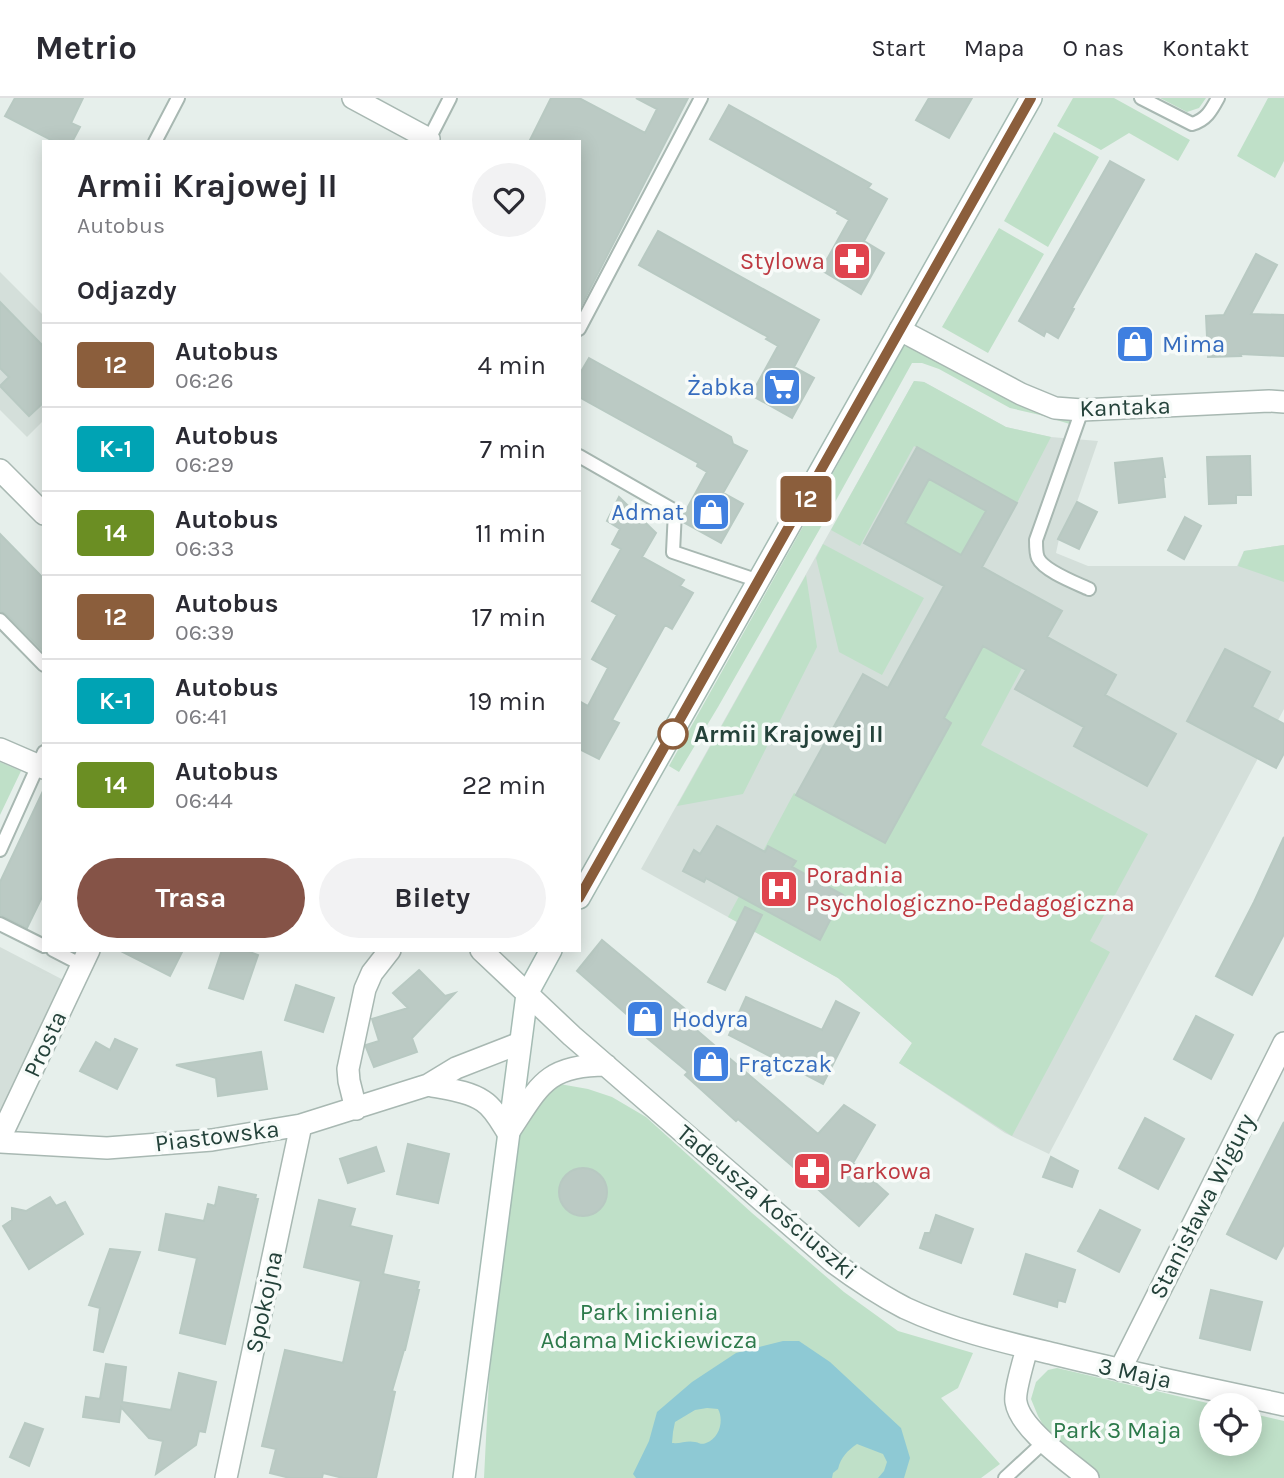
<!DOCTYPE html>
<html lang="pl">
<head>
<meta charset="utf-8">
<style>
  :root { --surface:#fff; --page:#f2f2f3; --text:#2b2b33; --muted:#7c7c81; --line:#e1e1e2; --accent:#855347 }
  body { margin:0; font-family:Karla,sans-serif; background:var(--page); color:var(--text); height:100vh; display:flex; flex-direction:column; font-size:26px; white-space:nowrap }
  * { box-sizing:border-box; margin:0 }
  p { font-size:23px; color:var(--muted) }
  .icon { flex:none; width:38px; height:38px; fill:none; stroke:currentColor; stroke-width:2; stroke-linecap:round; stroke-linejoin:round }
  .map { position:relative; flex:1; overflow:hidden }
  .panel { position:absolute; left:42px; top:42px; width:539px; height:812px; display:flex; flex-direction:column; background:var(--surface); border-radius:0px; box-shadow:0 4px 18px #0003 }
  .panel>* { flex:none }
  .badge { padding:0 14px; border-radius:5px; font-size:24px; line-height:46px }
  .controls { position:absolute; left:1199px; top:1295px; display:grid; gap:14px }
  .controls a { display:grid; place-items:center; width:63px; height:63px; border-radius:50%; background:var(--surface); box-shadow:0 4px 18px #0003; font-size:35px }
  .map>.badge { position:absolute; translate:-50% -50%; box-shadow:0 0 0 4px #fff }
  h2 { padding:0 35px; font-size:26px; line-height:63px }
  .round { display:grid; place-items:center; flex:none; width:74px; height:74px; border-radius:37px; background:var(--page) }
  .summary { display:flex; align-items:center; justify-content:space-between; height:119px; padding:0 35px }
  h1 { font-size:33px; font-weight:700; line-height:52px }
  .cta { display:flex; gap:14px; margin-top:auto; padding:14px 35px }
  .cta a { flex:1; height:80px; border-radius:42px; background:var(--accent); color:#fff; font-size:28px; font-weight:700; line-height:80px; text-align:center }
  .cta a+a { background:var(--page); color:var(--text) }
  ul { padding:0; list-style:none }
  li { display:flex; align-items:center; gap:21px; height:84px; padding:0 35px; border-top:2px solid var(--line) }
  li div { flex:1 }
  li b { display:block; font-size:26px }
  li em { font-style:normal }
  li .badge { min-width:77px; font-weight:700; text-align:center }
  header { display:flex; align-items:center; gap:42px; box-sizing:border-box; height:98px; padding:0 35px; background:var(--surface); border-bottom:2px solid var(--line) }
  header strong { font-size:33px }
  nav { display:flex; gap:38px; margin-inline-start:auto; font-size:24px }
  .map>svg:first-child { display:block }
</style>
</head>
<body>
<header>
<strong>Metrio</strong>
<nav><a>Start</a><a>Mapa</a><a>O nas</a><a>Kontakt</a></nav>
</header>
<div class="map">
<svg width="1284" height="1380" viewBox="0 0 1284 1380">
  <rect width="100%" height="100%" fill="#e6efeb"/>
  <!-- built -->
  <path fill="#d4dfda" d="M 0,174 L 44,218 L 44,322 L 27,339 L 0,312 Z
    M 914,283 L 924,284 L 1006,329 L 1051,339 L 1098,343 L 1077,404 L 1059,441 L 1056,455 L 1088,468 L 1237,468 L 1244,453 L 1284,447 L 1284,611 L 1049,1056 L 1005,1035 L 899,965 L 912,945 L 838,880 L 641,771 Z
    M 0,849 L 73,887 L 0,1040 Z"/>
  <!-- green -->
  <path fill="#bfe0c8" d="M 1073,0 L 1114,0 L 1190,42 L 1178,63 L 1129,35 L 1101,52 L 1057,28 Z
    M 1160,0 L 1206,0 L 1199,10 L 1187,14 Z
    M 1268,0 L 1284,0 L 1284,63 L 1275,80 L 1237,58 Z
    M 1054,34 L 1099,59 L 1048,149 L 1004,123 Z
    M 999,130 L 1044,156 L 988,255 L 942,229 Z
    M 904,248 L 927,253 L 1076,317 L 1073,327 L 1040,317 L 1010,310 L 939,271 L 922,265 L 912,265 L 829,415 L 718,609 L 679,674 L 669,668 Z
    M 914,283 L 924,284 L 1006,329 L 1051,339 L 1017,405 L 914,348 L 860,448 L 831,432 Z
    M 929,381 L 986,413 L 961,457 L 905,425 Z
    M 823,446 L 924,500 L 882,577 L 839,554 L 816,460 Z
    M 1284,447 L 1284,484 L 1238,468 L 1244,453 Z
    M 806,477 L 817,549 L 743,696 L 677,708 Z
    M 983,548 L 1022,570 L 981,647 L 1148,736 L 1090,843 L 1110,854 L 1012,1038 L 899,965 L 912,945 L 838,880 L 728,819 L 794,695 L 885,745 L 951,625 L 944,620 Z
    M 0,664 L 21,673 L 0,717 Z
    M 554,985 L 588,991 L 612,999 L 646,1019 L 752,1115 L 844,1194 L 898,1233 L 973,1255 L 958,1290 L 941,1300 L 1000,1366 L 981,1380 L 484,1380 L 489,1281 L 517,1010 Z
    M 1057,1270 L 1216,1307 L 1211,1307 L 1211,1346 L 1250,1346 L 1250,1315 L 1284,1323 L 1284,1380 L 1098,1380 L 1050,1339 L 1038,1318 L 1031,1301 L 1036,1284 L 1048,1272 Z"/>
  <!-- water -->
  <path fill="#8ec9d4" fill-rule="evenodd" d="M 783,1243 L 799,1243 L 830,1264 L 901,1330 L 910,1360 L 904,1380 L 878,1380 L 884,1373 L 887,1364 L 883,1356 L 857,1346 C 847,1353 841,1359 838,1371 L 833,1375 L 832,1380 L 636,1380 L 633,1376 L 649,1343 L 657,1314 L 692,1284 L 736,1255 ZM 707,1310 L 718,1311 C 724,1322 720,1340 706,1345 C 700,1347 701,1345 695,1344 C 687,1342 681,1346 672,1345 L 673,1334 L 675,1324 L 695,1312 Z"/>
  <!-- building -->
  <path fill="#bbcac4" stroke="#b8c9c2" stroke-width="2" fill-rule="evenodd" d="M 15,0 L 83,0 L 71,25 L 80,29 L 72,44 L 55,44 L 5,18 Z
    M 551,0 L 579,0 L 645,35 L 657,11 L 636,0 L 688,0 L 579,212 L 579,44 L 529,44 Z
    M 929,0 L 972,0 L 949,40 L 916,22 Z
    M 729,7 L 871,86 L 868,90 L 887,101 L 864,143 L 884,155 L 861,196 L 821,172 L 849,122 L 837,115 L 838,113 L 710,41 Z
    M 1110,63 L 1144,82 L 1072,210 L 1074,211 L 1058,240 L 1046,233 L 1044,238 L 1019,223 Z
    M 658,133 L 819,222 L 794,269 L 814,280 L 792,320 L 751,297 L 778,248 L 766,241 L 768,239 L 639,167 Z
    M 1256,156 L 1277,167 L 1251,216 L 1284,217 L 1284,258 L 1240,256 L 1241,258 L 1208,259 L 1206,218 L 1224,217 Z
    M 0,204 L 44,249 L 44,304 L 29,318 L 0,288 L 9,279 L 0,270 Z
    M 1129,229 L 1151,235 L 1141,264 L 1118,258 Z
    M 589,260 L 731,339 L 733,346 L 747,353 L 723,395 L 743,406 L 721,445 L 683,424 L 684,416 L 707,374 L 697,368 L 698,365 L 579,299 L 579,277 Z
    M 917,349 L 1017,405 L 982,469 L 1062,513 L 1047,539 L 1116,577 L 1105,597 L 1176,636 L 1147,688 L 1074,648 L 1084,629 L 1015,591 L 1026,572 L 983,548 L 944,620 L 951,625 L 885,745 L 796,697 L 863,576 L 888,590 L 944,488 L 864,445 ZM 929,381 L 986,413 L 961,457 L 905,425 Z
    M 1250,358 L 1251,397 L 1236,397 L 1236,405 L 1209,406 L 1207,359 Z
    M 1162,360 L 1165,379 L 1163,379 L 1165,399 L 1119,405 L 1115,365 Z
    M 619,399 L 656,435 L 642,459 L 684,482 L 680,488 L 693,495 L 672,531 L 665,527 L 612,622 L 619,625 L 599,661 L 579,651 L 579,603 L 588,608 L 608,570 L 592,561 L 617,517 L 592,503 L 621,451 L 612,446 L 620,431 L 607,423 Z
    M 1077,404 L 1097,414 L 1079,451 L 1058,441 Z
    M 1185,419 L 1201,428 L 1184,461 L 1168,452 Z
    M 0,436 L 44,481 L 44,554 L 6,516 L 0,513 Z
    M 1225,551 L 1270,574 L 1252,609 L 1284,626 L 1284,655 L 1276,670 L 1187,623 Z
    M 44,691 L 44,795 L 27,830 L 0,817 L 0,784 Z
    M 717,728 L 765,754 L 768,748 L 796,763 L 792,769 L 843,797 L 820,842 L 706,780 L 704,784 L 683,773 L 694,752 L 700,756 Z
    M 1284,739 L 1284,836 L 1252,897 L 1216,878 L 1254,804 Z
    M 745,809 L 762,817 L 725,892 L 708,884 Z
    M 602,842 L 691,916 L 686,923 L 818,1036 L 844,1007 L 875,1027 L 853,1065 L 888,1096 L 859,1128 L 791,1067 L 738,1021 L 736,1023 L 685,977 L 688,974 L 629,925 L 632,921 L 577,873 Z
    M 119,852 L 183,852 L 170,878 Z
    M 222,852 L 244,852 L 258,857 L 243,901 L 209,890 Z
    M 419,872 L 445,898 L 455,895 L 412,940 L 417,954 L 374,969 L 366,949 L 366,947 L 379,943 L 372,921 L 408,910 L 393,895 Z
    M 296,887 L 334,900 L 323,934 L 285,922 Z
    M 746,899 L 822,932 L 836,903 L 859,915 L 823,986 L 729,937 Z
    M 1196,918 L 1233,937 L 1211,981 L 1174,961 Z
    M 115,941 L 137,951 L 117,991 L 80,973 L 96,944 L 110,952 Z
    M 261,954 L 267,991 L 218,998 L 216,980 L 176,967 Z
    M 1145,1020 L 1184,1041 L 1158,1091 L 1119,1070 Z
    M 1284,1024 L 1284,1146 L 1276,1161 L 1227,1136 Z
    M 408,1046 L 449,1056 L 438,1105 L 397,1096 Z
    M 376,1049 L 384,1073 L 348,1085 L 340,1061 Z
    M 1051,1059 L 1078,1073 L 1072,1089 L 1043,1079 Z
    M559 1094a24 24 0 1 1 48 0a24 24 0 1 1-48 0Z
    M 219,1089 L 256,1097 L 255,1101 L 258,1101 L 225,1246 L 180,1235 L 197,1160 L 159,1152 L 166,1116 L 204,1123 L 208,1106 L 215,1108 Z
    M 50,1099 L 56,1108 L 65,1104 L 83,1136 L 29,1171 L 3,1128 L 12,1122 L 12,1110 L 26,1113 Z
    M 319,1102 L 355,1111 L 350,1128 L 392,1138 L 383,1176 L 419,1184 L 417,1192 L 419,1192 L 405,1252 L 404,1252 L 392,1293 L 395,1294 L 376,1380 L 343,1380 L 323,1375 L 322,1380 L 290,1380 L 270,1375 L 276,1351 L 262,1348 L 285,1252 L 343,1265 L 361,1183 L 304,1169 Z
    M 1100,1112 L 1140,1132 L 1119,1174 L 1078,1153 Z
    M 936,1117 L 973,1131 L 961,1165 L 920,1150 L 925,1135 L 930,1135 Z
    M 110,1151 L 140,1154 L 103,1254 L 94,1252 L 100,1210 L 89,1207 Z
    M 1026,1156 L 1075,1172 L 1065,1204 L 1058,1202 L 1057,1209 L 1014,1196 Z
    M 1211,1192 L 1262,1204 L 1250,1252 L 1200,1240 Z
    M 106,1266 L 126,1269 L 122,1304 L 171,1312 L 179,1275 L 216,1284 L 205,1334 L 199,1333 L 196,1347 L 156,1376 L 163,1343 L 149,1340 L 121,1309 L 119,1324 L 83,1319 L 86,1299 L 100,1301 Z
    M 25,1325 L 43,1331 L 29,1368 L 10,1359 Z"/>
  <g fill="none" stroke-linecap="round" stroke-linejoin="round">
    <defs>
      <path id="lane" d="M 1141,0 L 1192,26 C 1206,22 1211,13 1218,0
        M 429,41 L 450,0
        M 155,44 L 178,0
        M 579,231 L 701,0
        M 1082,312 L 1036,442 C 1036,447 1036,456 1038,460 C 1044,473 1076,485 1089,491
        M 579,358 L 675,413 L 673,454 L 759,483
        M 0,522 L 44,567
        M 0,752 L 44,654
        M 0,826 L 44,848
        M 53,852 L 82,867
        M 1005,1380 L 1045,1343"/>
      <path id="street" d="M 353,0 L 429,41 L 427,44
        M 900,232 L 1021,296 L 1055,310 L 1082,312 L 1269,303 L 1284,304
        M 0,372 L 44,416
        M 0,651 L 44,670
        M 481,852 L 572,938 L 833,1164 C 856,1181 880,1197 905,1210 C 952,1232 1004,1244 1054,1256 C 1130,1275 1207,1290 1284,1307
        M 428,987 C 446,991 468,993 483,1003 C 494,1010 501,1024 508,1035 C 539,989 545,967 606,967
        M 356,1011 L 349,983 L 348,971 L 365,891 L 372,875 L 390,852
        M 0,1040 L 89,852
        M 0,1044 L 107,1050 L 212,1042 L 301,1027 L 428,987 L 456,970 L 520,945
        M 1027,1250 C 1024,1262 1014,1294 1016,1304 C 1020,1331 1068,1363 1088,1380
        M 1120,1272 L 1284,945
        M 226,1380 L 301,1027"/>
      <path id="secondary" d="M 579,800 L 1031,0
        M 464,1380 L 527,896 L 551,852"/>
    </defs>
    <!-- lane casing -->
    <use href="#lane" stroke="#a8b8b2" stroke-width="16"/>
    <!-- street casing -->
    <use href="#street" stroke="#a8b8b2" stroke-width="24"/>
    <!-- secondary casing -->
    <use href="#secondary" stroke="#a4bbb3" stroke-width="24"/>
    <!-- lane -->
    <use href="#lane" stroke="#fff" stroke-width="12"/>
    <!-- street -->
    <use href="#street" stroke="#fff" stroke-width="21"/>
    <!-- secondary -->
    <use href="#secondary" stroke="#fff" stroke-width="21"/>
  </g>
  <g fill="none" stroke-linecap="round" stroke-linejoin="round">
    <defs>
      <path id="line" d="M 579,800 L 1031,0"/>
    </defs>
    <!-- line casing -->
    <use href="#line" stroke="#fff" stroke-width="16"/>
    <!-- line -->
    <use href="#line" stroke="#8b5e3c" stroke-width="10"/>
  </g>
  <!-- icons -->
  <defs>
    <symbol id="pharmacy-square" viewBox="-11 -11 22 22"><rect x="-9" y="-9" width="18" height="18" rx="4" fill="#e0444e" stroke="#f7fbf9"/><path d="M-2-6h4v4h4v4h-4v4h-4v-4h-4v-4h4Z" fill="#fff"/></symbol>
    <symbol id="shop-square" viewBox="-11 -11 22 22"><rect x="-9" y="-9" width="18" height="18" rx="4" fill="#3f7fe0" stroke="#f7fbf9"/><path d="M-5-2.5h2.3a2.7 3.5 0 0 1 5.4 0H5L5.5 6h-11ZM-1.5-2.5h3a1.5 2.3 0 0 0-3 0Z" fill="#fff"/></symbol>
    <symbol id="supermarket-square" viewBox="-11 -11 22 22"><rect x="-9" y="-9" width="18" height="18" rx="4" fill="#3f7fe0" stroke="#f7fbf9"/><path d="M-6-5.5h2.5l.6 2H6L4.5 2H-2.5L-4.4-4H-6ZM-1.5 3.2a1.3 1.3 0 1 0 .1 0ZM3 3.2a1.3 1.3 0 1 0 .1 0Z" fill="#fff"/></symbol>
    <symbol id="hospital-square" viewBox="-11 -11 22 22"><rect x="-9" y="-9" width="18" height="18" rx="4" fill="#e0444e" stroke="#f7fbf9"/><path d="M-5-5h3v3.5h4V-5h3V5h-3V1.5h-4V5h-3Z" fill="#fff"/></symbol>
  </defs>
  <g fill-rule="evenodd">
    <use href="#pharmacy-square" x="830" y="141" width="44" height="44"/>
    <use href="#shop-square" x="1113" y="224" width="44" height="44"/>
    <use href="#supermarket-square" x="760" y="267" width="44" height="44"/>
    <use href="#shop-square" x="689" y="392" width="44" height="44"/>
    <use href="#hospital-square" x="757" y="769" width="44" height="44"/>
    <use href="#shop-square" x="623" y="899" width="44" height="44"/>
    <use href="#shop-square" x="689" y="944" width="44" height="44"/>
    <use href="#pharmacy-square" x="790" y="1051" width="44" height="44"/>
  </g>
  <!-- markers -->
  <circle fill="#fff" stroke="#8b5e3c" stroke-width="3.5" cx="673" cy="636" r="14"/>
  <g text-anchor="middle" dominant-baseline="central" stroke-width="7" stroke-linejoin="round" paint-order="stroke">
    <!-- health labels -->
    <g font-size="24" fill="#be3a42" stroke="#f7fbf9" text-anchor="start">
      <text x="825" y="163" text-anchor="end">Stylowa</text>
      <text x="806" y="777">Poradnia<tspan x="806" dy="28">Psychologiczno-Pedagogiczna</tspan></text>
      <text x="839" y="1073">Parkowa</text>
    </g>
    <!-- shop labels -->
    <g font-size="24" fill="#366cbe" stroke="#f7fbf9" text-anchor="start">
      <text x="1162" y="246">Mima</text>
      <text x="755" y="289" text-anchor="end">Żabka</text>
      <text x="684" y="414" text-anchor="end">Admat</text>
      <text x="672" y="921">Hodyra</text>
      <text x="738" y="966">Frątczak</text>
    </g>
    <!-- street labels -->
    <g font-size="24" fill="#24423a" stroke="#f7fbf9">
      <text transform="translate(1125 309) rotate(-2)">Kantaka</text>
      <text transform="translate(45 946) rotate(-65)">Prosta</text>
      <text transform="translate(217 1038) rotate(-7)">Piastowska</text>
      <text transform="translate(767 1104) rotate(40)">Tadeusza Kościuszki</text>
      <text transform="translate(1202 1108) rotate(-63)">Stanisława Wigury</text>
      <text transform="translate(264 1204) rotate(-78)">Spokojna</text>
      <text transform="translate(1135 1275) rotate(12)">3 Maja</text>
    </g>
    <!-- stop labels -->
    <g font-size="24" font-weight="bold" fill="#24423a" stroke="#f7fbf9" text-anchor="start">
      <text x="694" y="636">Armii Krajowej II</text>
    </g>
    <!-- park labels -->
    <g font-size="24" fill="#2d7a4b" stroke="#f7fbf9">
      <text x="649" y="1214">Park imienia<tspan x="649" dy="28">Adama Mickiewicza</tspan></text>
      <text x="1117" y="1332">Park 3 Maja</text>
    </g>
  </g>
</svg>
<div class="controls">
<a><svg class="icon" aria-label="locate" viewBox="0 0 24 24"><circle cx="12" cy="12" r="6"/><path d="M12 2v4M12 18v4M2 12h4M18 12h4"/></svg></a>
</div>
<b class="badge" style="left:806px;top:401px;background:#8b5e3c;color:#fff">12</b>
<section class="panel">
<div class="summary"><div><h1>Armii Krajowej II</h1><p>Autobus</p></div><a class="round"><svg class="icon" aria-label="heart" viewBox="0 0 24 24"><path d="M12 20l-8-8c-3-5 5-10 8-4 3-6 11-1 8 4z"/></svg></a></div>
<h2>Odjazdy</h2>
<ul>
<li><span class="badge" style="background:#8b5e3c;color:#fff">12</span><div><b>Autobus</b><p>06:26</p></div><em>4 min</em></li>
<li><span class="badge" style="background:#00a3b4;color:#fff">K-1</span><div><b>Autobus</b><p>06:29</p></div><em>7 min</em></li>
<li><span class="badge" style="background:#6b8e23;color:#fff">14</span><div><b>Autobus</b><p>06:33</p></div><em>11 min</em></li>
<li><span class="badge" style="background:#8b5e3c;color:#fff">12</span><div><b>Autobus</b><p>06:39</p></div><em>17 min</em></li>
<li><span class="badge" style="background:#00a3b4;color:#fff">K-1</span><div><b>Autobus</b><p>06:41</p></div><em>19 min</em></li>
<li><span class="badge" style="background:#6b8e23;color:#fff">14</span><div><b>Autobus</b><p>06:44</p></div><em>22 min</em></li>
</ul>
<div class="cta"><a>Trasa</a><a>Bilety</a></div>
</section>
</div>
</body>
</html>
